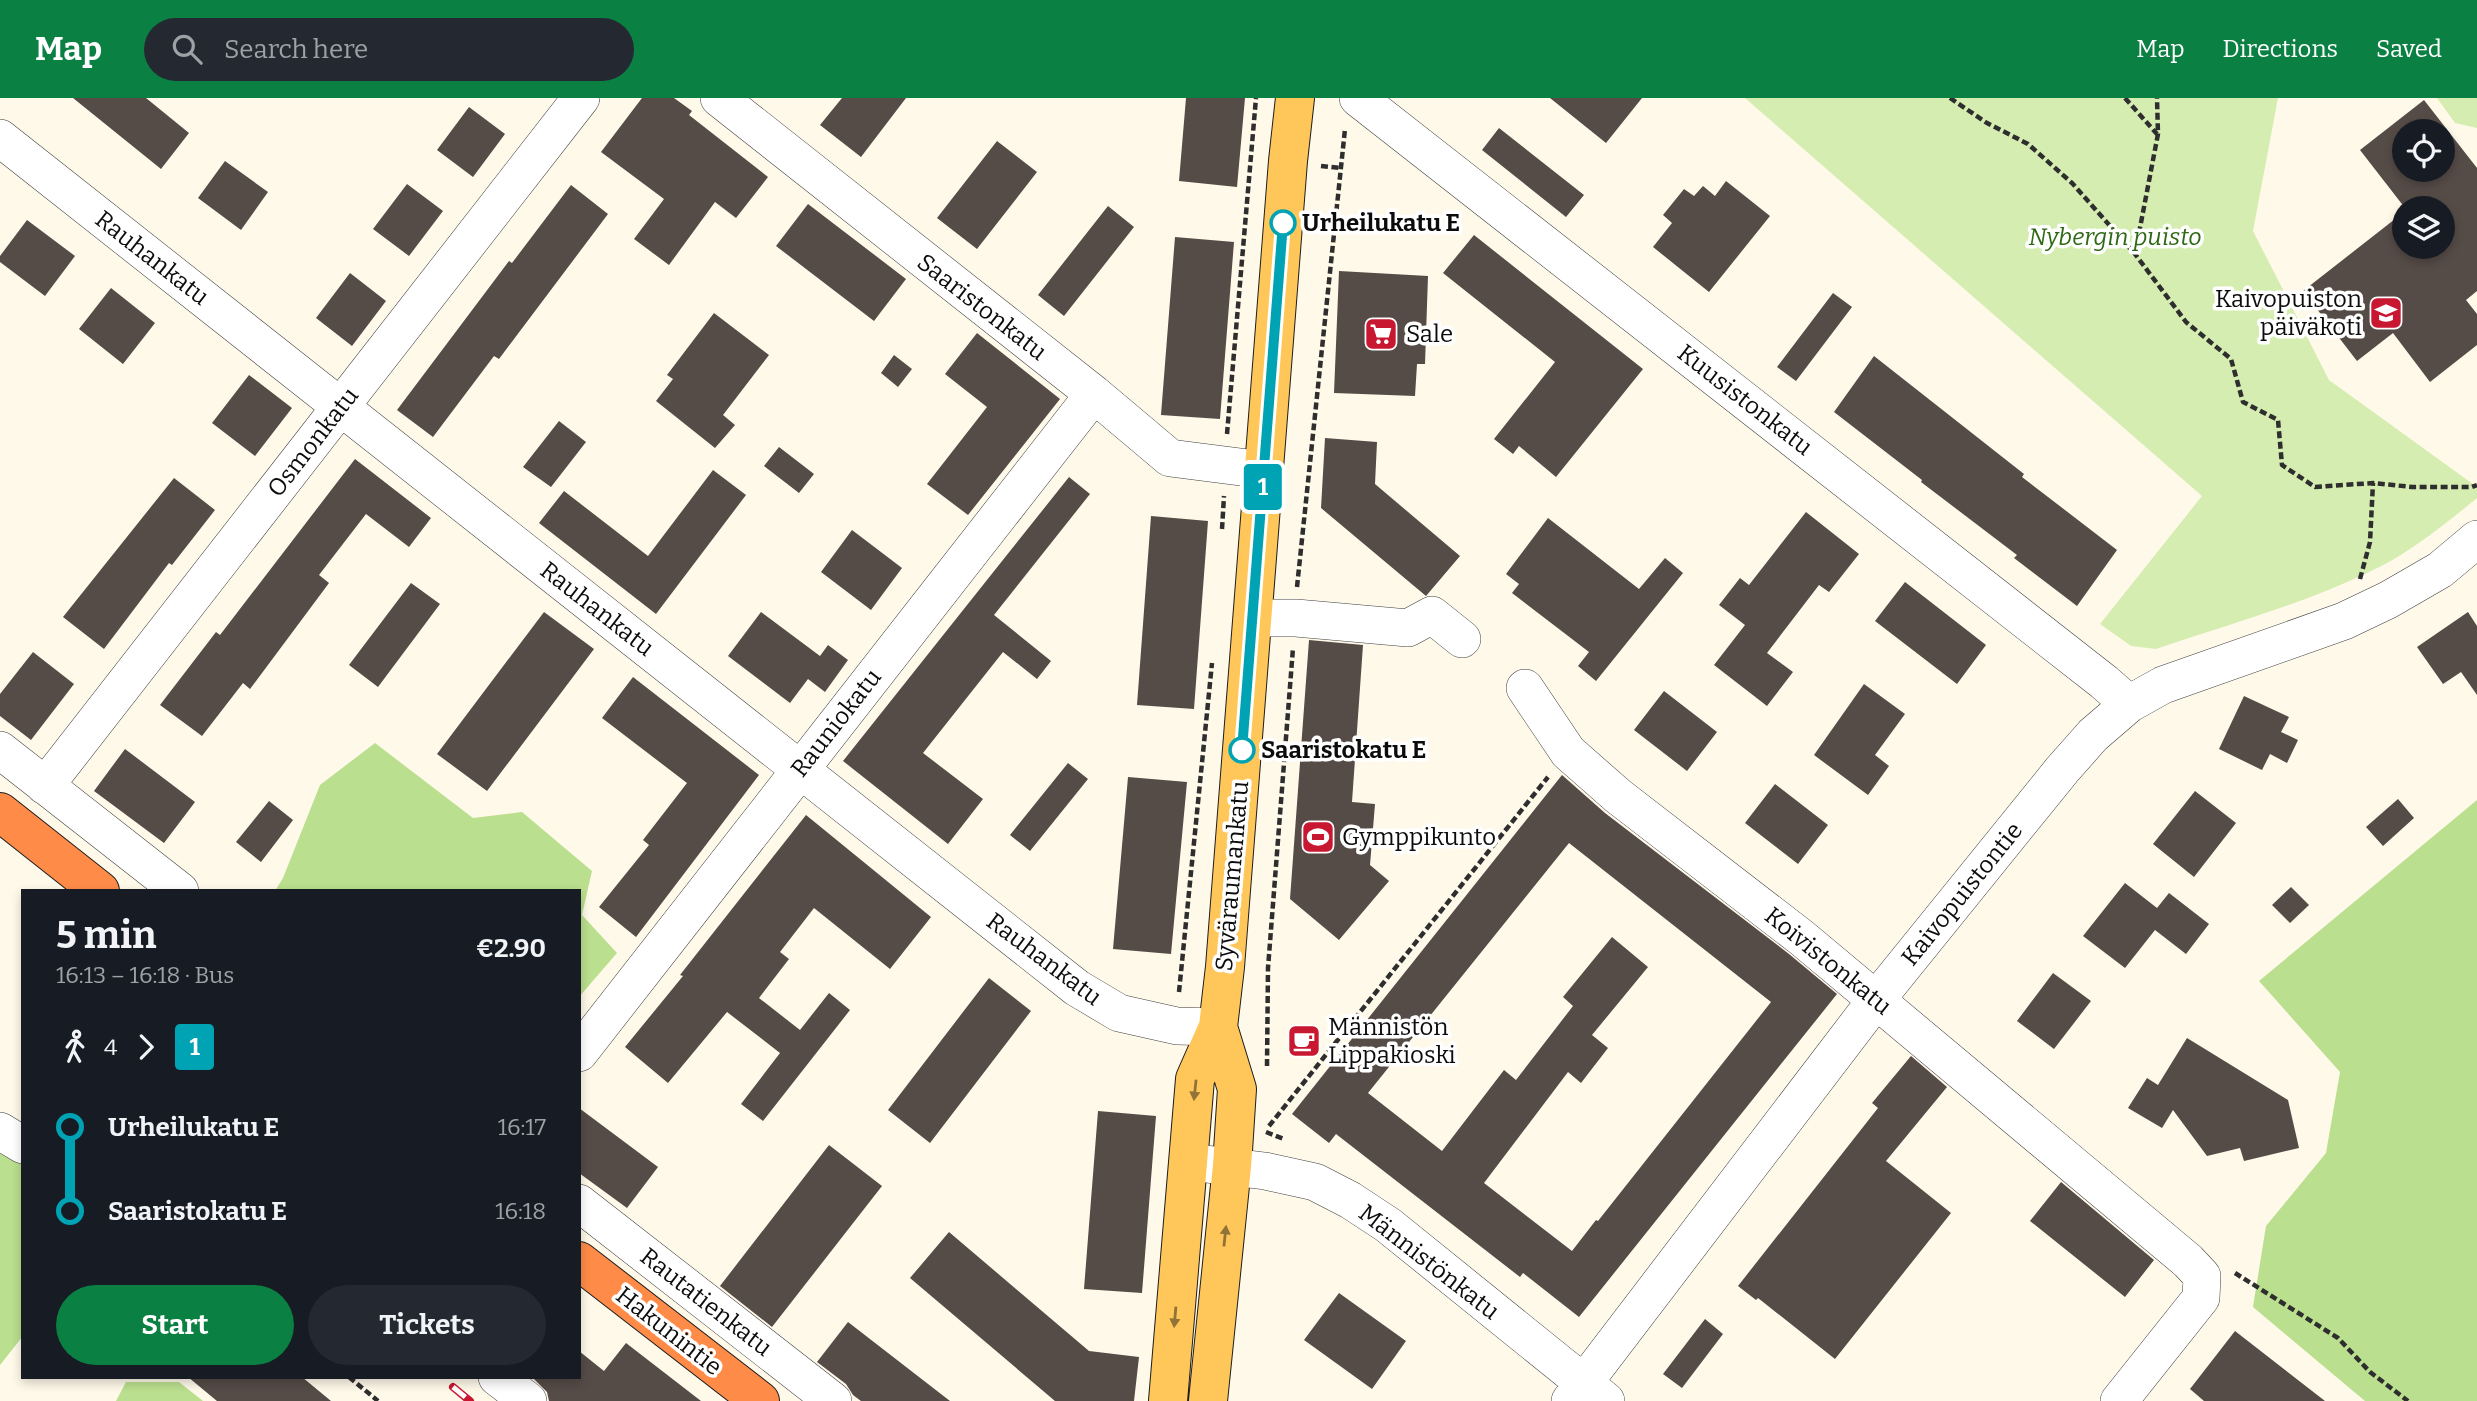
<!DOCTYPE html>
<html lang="en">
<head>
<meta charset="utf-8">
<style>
  :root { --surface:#171b24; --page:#242831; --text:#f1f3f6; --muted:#9ea1a6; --accent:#0b8043 }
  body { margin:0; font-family:Bitter,serif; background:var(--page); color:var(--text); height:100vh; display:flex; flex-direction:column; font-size:26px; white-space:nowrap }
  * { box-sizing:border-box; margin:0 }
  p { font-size:23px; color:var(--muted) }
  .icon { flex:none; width:38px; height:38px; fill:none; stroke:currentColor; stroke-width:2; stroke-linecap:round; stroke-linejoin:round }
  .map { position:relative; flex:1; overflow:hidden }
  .side { position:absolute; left:21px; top:791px; width:560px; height:490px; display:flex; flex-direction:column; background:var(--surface); border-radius:0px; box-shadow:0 4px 10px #0003 }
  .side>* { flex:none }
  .badge { padding:0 14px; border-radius:5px; font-size:24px; line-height:46px }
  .fabs { position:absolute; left:2392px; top:21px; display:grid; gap:14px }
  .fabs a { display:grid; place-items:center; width:63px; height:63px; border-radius:50%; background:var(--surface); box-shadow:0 4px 10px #0003; font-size:35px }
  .map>.badge { position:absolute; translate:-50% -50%; box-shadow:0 0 0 4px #fff }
  .legs { display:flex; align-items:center; gap:10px; height:77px; padding:0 35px; font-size:23px }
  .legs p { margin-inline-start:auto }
  .headline { display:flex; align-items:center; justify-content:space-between; height:119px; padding:0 35px }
  h1 { font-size:38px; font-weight:700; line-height:52px }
  .cta { display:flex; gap:14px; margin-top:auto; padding:14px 35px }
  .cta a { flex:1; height:80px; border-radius:42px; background:var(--accent); color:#fff; font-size:28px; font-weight:700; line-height:80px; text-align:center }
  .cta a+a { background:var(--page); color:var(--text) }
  ul { padding:0 35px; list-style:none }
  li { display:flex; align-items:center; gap:24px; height:84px; font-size:26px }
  li i { display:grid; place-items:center; width:10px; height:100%; margin:0 9px; background:currentColor }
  li i::after { content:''; width:18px; height:18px; margin:-9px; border:5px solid; border-radius:50%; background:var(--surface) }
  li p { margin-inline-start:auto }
  li:first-child i { background:linear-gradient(#0000 50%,currentColor 0) }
  li:last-child i { background:linear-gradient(currentColor 50%,#0000 0) }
  header { display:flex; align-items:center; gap:42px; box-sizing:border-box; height:98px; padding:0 35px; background:var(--accent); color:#fff }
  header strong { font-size:33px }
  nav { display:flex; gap:38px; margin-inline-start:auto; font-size:24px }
  .search { width:490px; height:63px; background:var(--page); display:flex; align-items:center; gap:18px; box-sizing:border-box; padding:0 24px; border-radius:38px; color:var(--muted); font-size:26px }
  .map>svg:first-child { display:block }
</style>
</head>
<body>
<header>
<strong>Map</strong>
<div class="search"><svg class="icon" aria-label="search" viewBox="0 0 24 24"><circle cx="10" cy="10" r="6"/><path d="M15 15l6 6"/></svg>Search here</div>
<nav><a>Map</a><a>Directions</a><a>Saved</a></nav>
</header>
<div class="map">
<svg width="2477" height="1303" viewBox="0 0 2477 1303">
  <rect width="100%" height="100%" fill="#fff9ea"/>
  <!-- green -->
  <path fill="#d5edb0" d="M 1745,0 L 2278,0 L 2253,133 L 2329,282 L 2477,389 L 2477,400 C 2443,428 2407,457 2367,475 C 2300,507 2226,527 2156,551 L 2131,548 L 2100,526 L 2202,398 Z
    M 2437,0 L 2477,0 L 2477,30 L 2455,25 Z"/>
  <!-- forest -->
  <path fill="#badf8e" d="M 375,645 L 473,720 L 522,714 L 592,773 L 582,817 L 617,855 L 579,899 L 579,793 L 275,793 L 283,780 L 320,687 Z
    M 2477,702 L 2477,1303 L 2365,1303 L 2253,1209 L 2266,1128 L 2326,1055 L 2340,974 L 2259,883 Z
    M 0,1046 L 23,1060 L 23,1238 L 0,1267 Z
    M 126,1284 L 179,1284 L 203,1303 L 116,1303 Z"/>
  <!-- building -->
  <path fill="#554b47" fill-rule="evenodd" d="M 73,0 L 146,0 L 189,35 L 161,71 Z
    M 642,0 L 674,0 L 692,13 L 689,17 L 768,79 L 736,120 L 715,104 L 669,167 L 634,141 L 664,101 L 601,54 Z
    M 842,0 L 906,0 L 861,59 L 820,27 Z
    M 1186,0 L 1245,0 L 1237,89 L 1179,83 Z
    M 1550,0 L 1642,0 L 1606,45 Z
    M 2424,2 L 2477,70 L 2477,193 L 2466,202 L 2477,216 L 2477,247 L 2430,284 L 2393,235 L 2357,263 L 2303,193 L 2404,114 L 2404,149 L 2443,149 L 2443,110 L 2405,110 L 2360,52 ZM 2404,33 L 2443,33 L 2443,72 L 2404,72 Z
    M 469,9 L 505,36 L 473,79 L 437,52 Z
    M 1499,30 L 1584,97 L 1566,119 L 1482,52 Z
    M 997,43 L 1037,74 L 977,151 L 937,120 Z
    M 225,63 L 268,94 L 241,132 L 198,100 Z
    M 1726,83 L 1770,118 L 1709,194 L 1653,149 L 1672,125 L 1663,117 L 1684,91 L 1694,98 L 1703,88 L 1715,98 Z
    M 407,86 L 443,113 L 409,158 L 373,131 Z
    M 571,87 L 608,116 L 499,261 L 494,258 L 433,339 L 397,312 L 509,163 L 512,165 Z
    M 808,106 L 906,181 L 874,223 L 776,148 Z
    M 1108,108 L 1134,129 L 1064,218 L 1038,197 Z
    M 27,122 L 75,158 L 45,198 L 0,164 L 0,158 Z
    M 1474,137 L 1643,271 L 1556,379 L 1519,348 L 1513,356 L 1494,341 L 1555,264 L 1443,175 Z
    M 1175,139 L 1234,144 L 1220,321 L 1161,317 Z
    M 1339,173 L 1428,178 L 1425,266 L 1417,266 L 1415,298 L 1334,295 Z
    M 350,175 L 386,203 L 352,248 L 316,220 Z
    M 111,190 L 155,225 L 123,266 L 79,231 Z
    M 1833,195 L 1852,209 L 1796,283 L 1777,269 Z
    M 714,215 L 769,257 L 723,317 L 735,327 L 715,350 L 656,303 L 673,281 L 667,277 Z
    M 977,235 L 1060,301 L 968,417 L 927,386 L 987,309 L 945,276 Z
    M 894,257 L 912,271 L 898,289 L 881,275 Z
    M 1874,258 L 2024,376 L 2022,379 L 2117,452 L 2077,508 L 2014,460 L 2017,457 L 1921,384 L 1922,382 L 1834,314 Z
    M 249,277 L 292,310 L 255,358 L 212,325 Z
    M 559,323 L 586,344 L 551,389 L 523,369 Z
    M 1325,340 L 1377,344 L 1375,386 L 1460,458 L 1426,498 L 1321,410 Z
    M 779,349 L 814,376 L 799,395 L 764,368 Z
    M 355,361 L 431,420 L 409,449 L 366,416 L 319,477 L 329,485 L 250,591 L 243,585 L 202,638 L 160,607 L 216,534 L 220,537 Z
    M 713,372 L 746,397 L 656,516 L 539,425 L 564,393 L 648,458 Z
    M 1069,379 L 1090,396 L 994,517 L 1051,563 L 1037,581 L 1003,554 L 923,655 L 983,701 L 948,746 L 843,663 Z
    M 174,380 L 215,412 L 172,467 L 169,465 L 104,551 L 63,519 Z
    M 1806,414 L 1859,456 L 1829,494 L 1819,487 L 1767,555 L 1793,574 L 1767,608 L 1714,567 L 1745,527 L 1719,507 L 1740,480 L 1749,487 Z
    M 1151,418 L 1208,423 L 1194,611 L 1137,607 Z
    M 1548,420 L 1639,491 L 1665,460 L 1683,475 L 1596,583 L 1578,568 L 1589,554 L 1512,495 L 1519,486 L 1506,476 Z
    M 852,432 L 902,470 L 871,512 L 821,474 Z
    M 1905,484 L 1986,547 L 1957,586 L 1875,523 Z
    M 411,485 L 440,506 L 378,589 L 349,567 Z
    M 544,514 L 594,551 L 487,693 L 437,656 Z
    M 761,514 L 820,558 L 828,547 L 848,562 L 825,594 L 808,581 L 790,605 L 728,558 Z
    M 2468,514 L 2477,528 L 2477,597 L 2461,574 L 2443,586 L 2417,549 Z
    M 1309,542 L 1363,547 L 1352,704 L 1375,706 L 1370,767 L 1389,783 L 1339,842 L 1290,801 Z
    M 33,554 L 74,586 L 31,642 L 0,618 L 0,596 Z
    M 633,579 L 759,677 L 636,839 L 599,809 L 649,747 L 643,742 L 687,685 L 602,620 Z
    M 1864,586 L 1905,616 L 1875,657 L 1889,668 L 1868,697 L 1814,657 Z
    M 1664,593 L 1717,634 L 1687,673 L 1634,632 Z
    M 2244,598 L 2289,619 L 2281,634 L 2298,642 L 2287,665 L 2270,656 L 2262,672 L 2219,651 Z
    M 125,651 L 195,704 L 164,745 L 94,693 Z
    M 1068,665 L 1088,681 L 1030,753 L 1010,737 Z
    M 1562,677 L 1605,715 L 1789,856 L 1837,896 L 1579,1219 L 1523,1175 L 1520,1179 L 1336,1036 L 1329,1045 L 1292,1016 ZM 1569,745 L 1771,904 L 1598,1123 L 1596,1122 L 1572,1153 L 1484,1085 L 1568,974 L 1581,985 L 1608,950 L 1592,937 L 1648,869 L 1612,839 L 1563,899 L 1573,908 L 1516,982 L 1504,972 L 1442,1053 L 1368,995 Z
    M 1128,679 L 1187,684 L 1171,856 L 1113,851 Z
    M 1775,686 L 1828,727 L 1798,766 L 1745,725 Z
    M 2195,693 L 2236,725 L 2194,779 L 2153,746 Z
    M 2398,701 L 2414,720 L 2383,748 L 2366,729 Z
    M 269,703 L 293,722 L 261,764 L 236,744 Z
    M 806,717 L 931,819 L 890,871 L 814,810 L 780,854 L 789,861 L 759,900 L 800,932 L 829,895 L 850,912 L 763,1023 L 741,1006 L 780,955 L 727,914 L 668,985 L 625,949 L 683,878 L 680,877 Z
    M 2125,785 L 2157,810 L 2169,795 L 2209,826 L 2186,856 L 2155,832 L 2125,870 L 2083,838 Z
    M 2291,789 L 2309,807 L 2290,825 L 2272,807 Z
    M 2053,875 L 2091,903 L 2054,951 L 2017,923 Z
    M 989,880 L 1031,913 L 930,1045 L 888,1012 Z
    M 2187,940 L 2288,1002 L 2299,1050 L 2244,1063 L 2240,1050 L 2207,1058 L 2173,1012 L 2162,1030 L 2128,1010 L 2147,980 L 2158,987 Z
    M 1911,958 L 1947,989 L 1886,1063 L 1951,1115 L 1835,1261 L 1758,1200 L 1756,1202 L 1738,1188 L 1878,1010 L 1872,1005 Z
    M 579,1010 L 658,1069 L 627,1110 L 579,1075 Z
    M 1098,1013 L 1156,1018 L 1142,1195 L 1084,1191 Z
    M 829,1047 L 882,1088 L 772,1229 L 720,1188 Z
    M 2061,1084 L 2154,1162 L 2125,1199 L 2030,1123 Z
    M 949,1134 L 1089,1253 L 1139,1259 L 1134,1303 L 1055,1303 L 910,1180 Z
    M 1339,1195 L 1406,1243 L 1372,1291 L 1304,1242 Z
    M 1705,1221 L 1723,1236 L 1682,1290 L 1663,1276 Z
    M 848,1224 L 950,1303 L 861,1303 L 853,1297 L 846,1286 L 817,1264 Z
    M 2235,1233 L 2325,1303 L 2204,1303 L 2190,1291 Z
    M 626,1245 L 701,1303 L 549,1303 L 547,1294 L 532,1279 L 579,1279 L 579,1253 L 604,1273 Z
    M 188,1279 L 302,1279 L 331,1303 L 217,1303 Z"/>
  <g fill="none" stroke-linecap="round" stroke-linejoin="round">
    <defs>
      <path id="minor" d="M 719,0 L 1094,296 L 1170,360 L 1264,372
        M 1358,0 L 2104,584 L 2129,606
        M 0,40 L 1077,890 L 1119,915 L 1177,928 L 1218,929
        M 1253,520 L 1296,520 L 1408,530 L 1432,517 L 1462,541
        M 1525,590 L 1568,654 L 1618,698 L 1802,840 L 2188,1163 L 2202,1178 L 2201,1200 L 2119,1303
        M 0,652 L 180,793
        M 45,688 L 581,0
        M 579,955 L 1094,296
        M 0,1033 L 23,1047
        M 1189,1064 L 1265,1073 L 1315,1084 L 1350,1102 L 1388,1127 L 1606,1303
        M 579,1105 L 833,1303
        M 497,1279 L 528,1303
        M 1570,1303 L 1876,902 L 2062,672 L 2093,637 L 2129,606 L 2163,587 L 2344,523 L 2388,502 L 2440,472 L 2477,441"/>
      <path id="major" d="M 1168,1303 L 1195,981 L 1218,929 L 1225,869 L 1288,63 L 1295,0
        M 1208,1303 L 1232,1068 L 1237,991 L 1218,929"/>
      <path id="highway" d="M 0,714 L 100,793
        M 579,1163 L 760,1303"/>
    </defs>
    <!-- minor casing -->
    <use href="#minor" stroke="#3f3f3f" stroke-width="38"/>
    <!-- major casing -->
    <use href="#major" stroke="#1d1d1d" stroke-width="40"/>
    <!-- highway casing -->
    <use href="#highway" stroke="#1d1d1d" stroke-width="40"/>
    <!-- path -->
    <path stroke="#2e2e2e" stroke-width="4.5" stroke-dasharray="7 3.5" stroke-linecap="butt" d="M 1950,0 L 1987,25 L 2028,46 L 2072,85 L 2135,156 L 2186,224 L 2231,261 L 2243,304 L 2278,322 L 2282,367 L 2315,389 L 2373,385 L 2412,389 L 2472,389 L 2477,387
      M 2125,0 L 2157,36
      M 1321,68 L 1340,70
      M 2135,156 L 2158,36 L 2157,0
      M 1227,336 L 1256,0
      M 1222,431 L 1224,398
      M 2360,481 L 2370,444 L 2373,385
      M 1297,489 L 1345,31
      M 1179,894 L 1212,565
      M 1267,968 L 1268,870 L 1293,550
      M 1269,1028 L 1548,679
      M 1266,1034 L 1284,1041
      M 2235,1175 L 2338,1240 L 2370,1274 L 2408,1303
      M 349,1279 L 378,1303"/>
    <!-- minor -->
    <use href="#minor" stroke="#fff" stroke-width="37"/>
    <!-- major -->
    <use href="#major" stroke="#ffc75a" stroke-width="38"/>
    <!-- highway -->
    <use href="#highway" stroke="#ff8b48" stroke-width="38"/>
    <defs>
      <path id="rail" d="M 453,1289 L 470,1303"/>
    </defs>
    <!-- rail casing -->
    <use href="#rail" stroke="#c81730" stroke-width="8"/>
    <!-- rail -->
    <use href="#rail" stroke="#fff" stroke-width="5" stroke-dasharray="16" stroke-linecap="butt"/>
  </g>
  <!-- one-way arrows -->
  <defs><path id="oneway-solid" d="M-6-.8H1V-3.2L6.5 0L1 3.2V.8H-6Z" transform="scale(1.75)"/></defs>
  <g fill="#927337">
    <use href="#oneway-solid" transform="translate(1195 992) rotate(96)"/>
    <use href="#oneway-solid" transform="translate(1225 1138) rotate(-84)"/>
    <use href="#oneway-solid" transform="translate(1175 1219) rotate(95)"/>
  </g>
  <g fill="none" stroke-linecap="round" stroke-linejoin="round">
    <defs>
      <path id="line-1" d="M 1242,652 L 1283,125"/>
    </defs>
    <!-- line-1 casing -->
    <use href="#line-1" stroke="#fff" stroke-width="16"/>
    <!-- line-1 -->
    <use href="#line-1" stroke="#00a3b4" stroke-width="10"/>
  </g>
  <!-- icons -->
  <defs>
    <symbol id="school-square" viewBox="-11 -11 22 22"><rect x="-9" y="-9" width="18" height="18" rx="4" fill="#c81730" stroke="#fff"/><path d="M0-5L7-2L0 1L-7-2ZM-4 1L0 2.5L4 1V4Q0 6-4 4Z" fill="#fff"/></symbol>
    <symbol id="supermarket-square" viewBox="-11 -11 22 22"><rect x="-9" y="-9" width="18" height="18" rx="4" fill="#c81730" stroke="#fff"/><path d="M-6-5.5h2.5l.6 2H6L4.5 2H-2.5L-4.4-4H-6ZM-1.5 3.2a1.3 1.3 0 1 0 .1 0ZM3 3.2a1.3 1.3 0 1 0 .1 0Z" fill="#fff"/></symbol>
    <symbol id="stadium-square" viewBox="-11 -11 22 22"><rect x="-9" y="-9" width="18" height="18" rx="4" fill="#c81730" stroke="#fff"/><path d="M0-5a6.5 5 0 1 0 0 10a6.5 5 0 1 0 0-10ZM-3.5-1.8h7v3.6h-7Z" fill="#fff"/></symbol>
    <symbol id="cafe-square" viewBox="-11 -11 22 22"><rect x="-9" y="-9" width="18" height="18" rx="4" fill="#c81730" stroke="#fff"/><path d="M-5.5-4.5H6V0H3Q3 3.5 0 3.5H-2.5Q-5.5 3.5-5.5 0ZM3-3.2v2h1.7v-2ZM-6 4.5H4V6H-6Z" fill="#fff"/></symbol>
  </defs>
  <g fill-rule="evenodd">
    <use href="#school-square" x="2367" y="196" width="38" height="38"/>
    <use href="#supermarket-square" x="1362" y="217" width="38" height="38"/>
    <use href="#stadium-square" x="1299" y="720" width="38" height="38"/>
    <use href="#cafe-square" x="1285" y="924" width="38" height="38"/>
  </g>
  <!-- markers -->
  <g fill="#fff" stroke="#00a3b4" stroke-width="3.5">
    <circle cx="1283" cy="125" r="12"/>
    <circle cx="1242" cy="652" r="12"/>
  </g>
  <g text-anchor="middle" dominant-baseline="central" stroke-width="7" stroke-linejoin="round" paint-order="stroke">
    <!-- stop labels -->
    <g font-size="24" font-weight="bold" fill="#0c0c0c" stroke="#fff" text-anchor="start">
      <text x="1302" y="125">Urheilukatu E</text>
      <text x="1261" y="652">Saaristokatu E</text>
    </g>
    <!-- park labels -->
    <g font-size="24" font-style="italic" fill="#2f6916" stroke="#fff">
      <text x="2115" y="139">Nybergin puisto</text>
    </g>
    <!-- street labels -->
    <g font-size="24" fill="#0c0c0c" stroke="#fff">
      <text transform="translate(152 160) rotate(38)">Rauhankatu</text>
      <text transform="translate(982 209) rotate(38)">Saaristonkatu</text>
      <text transform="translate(1745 302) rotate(38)">Kuusistonkatu</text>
      <text transform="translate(313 344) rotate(-52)">Osmonkatu</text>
      <text transform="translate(597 511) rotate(38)">Rauhankatu</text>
      <text transform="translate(836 625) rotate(-52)">Rauniokatu</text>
      <text transform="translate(1232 778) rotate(-85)">Syväraumankatu</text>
      <text transform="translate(1962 796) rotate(-51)">Kaivopuistontie</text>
      <text transform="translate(1044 861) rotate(37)">Rauhankatu</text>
      <text transform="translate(1828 863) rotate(39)">Koivistonkatu</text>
      <text transform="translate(1429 1164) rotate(38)">Männistönkatu</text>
      <text transform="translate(706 1204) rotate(38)">Rautatienkatu</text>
      <text transform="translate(669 1233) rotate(38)">Hakunintie</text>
    </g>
    <!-- poi labels -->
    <g font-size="24" fill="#0c0c0c" stroke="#fff" text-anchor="start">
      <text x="2362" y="201" text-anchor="end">Kaivopuiston<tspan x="2362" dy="28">päiväkoti</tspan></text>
      <text x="1406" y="236">Sale</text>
      <text x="1342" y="739">Gymppikunto</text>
      <text x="1328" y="929">Männistön<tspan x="1328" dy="28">Lippakioski</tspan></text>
    </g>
  </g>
</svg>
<div class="fabs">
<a><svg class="icon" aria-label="locate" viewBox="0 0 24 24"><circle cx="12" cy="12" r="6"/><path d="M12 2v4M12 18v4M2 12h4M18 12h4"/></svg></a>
<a><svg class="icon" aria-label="layers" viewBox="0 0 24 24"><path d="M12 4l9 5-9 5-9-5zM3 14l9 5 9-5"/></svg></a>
</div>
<b class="badge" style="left:1263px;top:389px;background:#00a3b4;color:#fff">1</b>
<section class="side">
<div class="headline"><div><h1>5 min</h1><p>16:13 – 16:18 · Bus</p></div><b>€2.90</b></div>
<div class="legs"><svg class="icon" aria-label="walk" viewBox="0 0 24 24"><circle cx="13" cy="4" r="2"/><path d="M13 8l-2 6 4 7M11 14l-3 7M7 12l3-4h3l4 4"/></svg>4<svg class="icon" aria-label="forward" viewBox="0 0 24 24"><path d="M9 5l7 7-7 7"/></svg><b class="badge" style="background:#00a3b4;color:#fff">1</b></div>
<ul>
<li><i style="color:#00a3b4"></i><b>Urheilukatu E</b><p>16:17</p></li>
<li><i style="color:#00a3b4"></i><b>Saaristokatu E</b><p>16:18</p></li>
</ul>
<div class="cta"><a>Start</a><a>Tickets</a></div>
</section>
</div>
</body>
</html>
